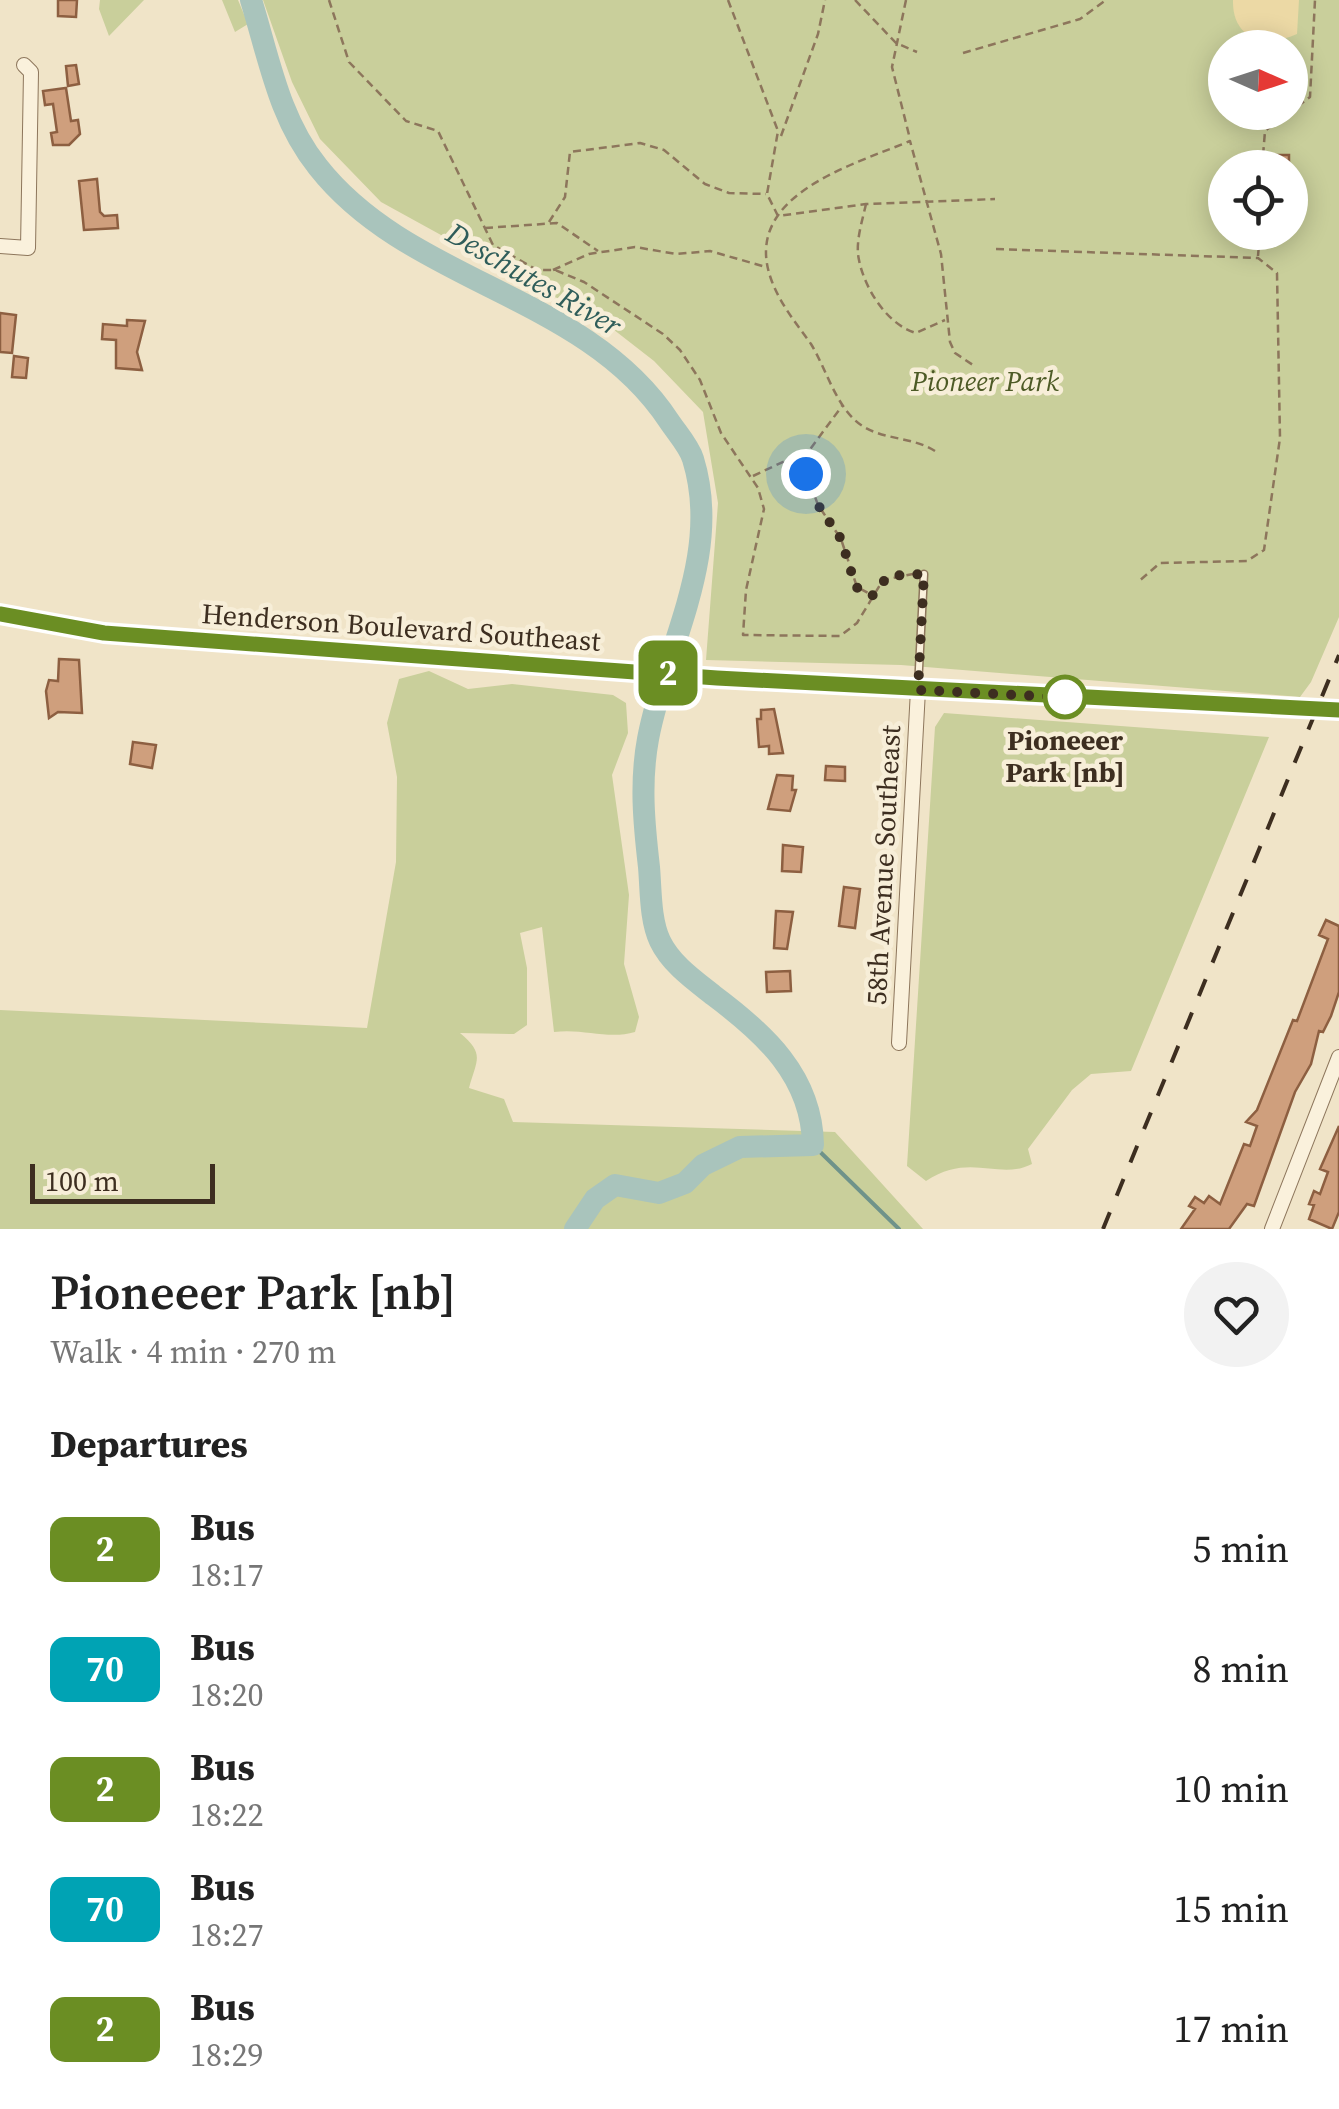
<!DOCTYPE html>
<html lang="en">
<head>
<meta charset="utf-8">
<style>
  :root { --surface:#fff; --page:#f2f2f2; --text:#222; --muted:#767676 }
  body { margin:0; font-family:"Source Serif 4",serif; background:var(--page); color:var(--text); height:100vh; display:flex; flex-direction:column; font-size:38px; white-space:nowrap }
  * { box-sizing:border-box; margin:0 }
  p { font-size:32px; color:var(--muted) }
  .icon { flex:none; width:55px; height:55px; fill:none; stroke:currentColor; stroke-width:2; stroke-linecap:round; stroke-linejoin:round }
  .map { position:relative; height:1229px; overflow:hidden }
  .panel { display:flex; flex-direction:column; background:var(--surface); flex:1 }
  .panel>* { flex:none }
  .badge { padding:0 20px; border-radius:15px; font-size:35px; line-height:65px }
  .needle { width:65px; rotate:93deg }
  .tools { position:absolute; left:1208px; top:30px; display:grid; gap:20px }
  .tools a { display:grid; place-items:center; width:100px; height:100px; border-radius:50%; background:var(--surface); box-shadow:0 5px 25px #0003; font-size:50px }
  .scale { position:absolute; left:30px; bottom:25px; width:185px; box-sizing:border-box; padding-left:10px; border:5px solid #3d2e20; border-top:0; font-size:28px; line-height:35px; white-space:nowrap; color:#3d2e20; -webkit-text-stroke:8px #f7eed8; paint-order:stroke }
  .you { position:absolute; width:50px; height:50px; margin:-25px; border:8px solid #fff; border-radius:50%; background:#1a73e8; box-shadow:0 0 0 15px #1a73e833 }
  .map>.badge { position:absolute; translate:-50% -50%; box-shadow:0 0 0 5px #fff }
  h2 { padding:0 50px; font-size:38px; line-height:90px }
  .round { display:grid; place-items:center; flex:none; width:105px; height:105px; border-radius:52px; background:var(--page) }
  .summary { display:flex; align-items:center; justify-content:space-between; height:170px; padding:0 50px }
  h1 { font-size:48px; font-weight:600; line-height:75px }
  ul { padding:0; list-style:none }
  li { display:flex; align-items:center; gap:30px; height:120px; padding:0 50px }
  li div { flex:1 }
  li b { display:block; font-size:38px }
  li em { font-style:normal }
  li .badge { min-width:110px; font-weight:700; text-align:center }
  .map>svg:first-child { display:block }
</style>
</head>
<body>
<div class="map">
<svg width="1339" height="1229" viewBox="0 0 1339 1229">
  <rect width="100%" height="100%" fill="#f0e4c8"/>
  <!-- green -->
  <path fill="#c9cf9b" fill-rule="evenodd" d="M 100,0 L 144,0 L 109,36 L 99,9 Z
    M 222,0 L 238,0 L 248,24 L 235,32 Z
    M 263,0 L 1339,0 L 1339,617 L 1311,682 L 1300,697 L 901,665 L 706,660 L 718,503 L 703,412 L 654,361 L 591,312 L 550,295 L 381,202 L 320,139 L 292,82 ZM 1225,48 L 1290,48 L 1290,112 L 1225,112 ZM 1225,168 L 1290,168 L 1290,232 L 1225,232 Z
    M 429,671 L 468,689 L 512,684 L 613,695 L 626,703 L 628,733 L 612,775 L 629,895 L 624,964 L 639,1017 L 635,1032 C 608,1040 583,1028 554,1032 L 542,927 L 520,933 L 527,968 L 527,1025 L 514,1034 L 460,1033 C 485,1054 477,1059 469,1088 L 504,1099 L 513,1122 L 835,1132 L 923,1229 L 0,1229 L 0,1010 L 367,1028 L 396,862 L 397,777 L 387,723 L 399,679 Z
    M 944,713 L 1269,737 L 1131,1071 L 1091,1074 L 1072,1090 L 1028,1149 L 1032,1164 C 999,1181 970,1152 926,1181 L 907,1166 L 935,727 Z"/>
  <!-- sand -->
  <path fill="#ecd9a5" d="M 1299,0 L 1297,34 C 1266,48 1232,40 1233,0 Z"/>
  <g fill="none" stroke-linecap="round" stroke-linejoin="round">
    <!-- stream -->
    <path stroke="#6f938a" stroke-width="4" d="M 813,1145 L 899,1229"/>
    <!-- river -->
    <path stroke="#a9c4bc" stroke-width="22" d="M 251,0 C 269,58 279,119 318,167 C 410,284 586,294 669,421 C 677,433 689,446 693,459 C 723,556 665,647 648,739 C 640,782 644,824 649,867 C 651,890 650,920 660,941 C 671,964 694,980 713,995 C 764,1033 812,1076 813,1145 L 740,1147 L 703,1165 L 685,1183 L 659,1193 L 615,1185 L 595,1199 L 575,1229"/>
  </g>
  <!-- building -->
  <path fill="#cf9f7d" stroke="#8d5f41" stroke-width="2.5" d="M 58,0 L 77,0 L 76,17 L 58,16 Z
    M 76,65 L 79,84 L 68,86 L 66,66 Z
    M 66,88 L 71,121 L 78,120 L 80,134 L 69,145 L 53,145 L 51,133 L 57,132 L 53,104 L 45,105 L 43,91 Z
    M 1270,155 L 1289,155 L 1289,168 L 1270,168 Z
    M 97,179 L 100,212 L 104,216 L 117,215 L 118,228 L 84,230 L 79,181 Z
    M 0,313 L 16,315 L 12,353 L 0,352 Z
    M 127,320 L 145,321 L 137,352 L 142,370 L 116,368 L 116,340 L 102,339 L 103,324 L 127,326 Z
    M 14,356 L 28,358 L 26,378 L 12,377 Z
    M 59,659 L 79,660 L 82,713 L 58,712 L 49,718 L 46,691 L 49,680 L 58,681 Z
    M 774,709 L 783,753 L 769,754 L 769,746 L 759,747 L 757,719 L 761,719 L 761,710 Z
    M 133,742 L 156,745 L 152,768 L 130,764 Z
    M 826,766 L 845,767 L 845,781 L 825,780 Z
    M 777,775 L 793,776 L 792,790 L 796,790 L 790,811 L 768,809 Z
    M 783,845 L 803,847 L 801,872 L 782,871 Z
    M 844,887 L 860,889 L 855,928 L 839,926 Z
    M 776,911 L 793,912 L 787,949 L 774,948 Z
    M 1326,920 L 1339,926 L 1339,992 L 1331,1016 L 1323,1032 L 1319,1031 L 1311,1064 L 1295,1092 L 1254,1206 L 1247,1204 L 1229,1229 L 1181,1229 L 1195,1209 L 1189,1206 L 1195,1197 L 1204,1203 L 1209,1196 L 1220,1204 L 1244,1144 L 1250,1146 L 1257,1126 L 1246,1122 L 1257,1110 L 1293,1020 L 1297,1021 L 1328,939 L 1319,935 Z
    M 790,971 L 791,991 L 767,992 L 766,972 Z
    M 1339,1126 L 1339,1212 L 1332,1229 L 1309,1219 L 1314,1205 L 1309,1204 L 1314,1191 L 1320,1194 L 1328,1172 L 1320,1169 Z"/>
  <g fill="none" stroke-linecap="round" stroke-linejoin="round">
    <defs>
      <path id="service" d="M 918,687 L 924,574"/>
      <path id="minor" d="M 0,246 L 28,248 L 31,72 L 24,65
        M 899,1043 L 918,690
        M 1272,1229 L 1339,1057"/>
      <path id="tertiary" d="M 0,614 L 104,633 L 717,678 L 1339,710"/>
    </defs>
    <!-- service casing -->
    <use href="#service" stroke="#8d765c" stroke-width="9"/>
    <!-- minor casing -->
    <use href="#minor" stroke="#8d765c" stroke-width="16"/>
    <!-- tertiary casing -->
    <use href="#tertiary" stroke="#8d765c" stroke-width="20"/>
    <!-- path -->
    <path stroke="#8d765c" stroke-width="2.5" stroke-dasharray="8 5" stroke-linecap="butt" d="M 329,0 L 349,62 L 406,121 L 438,131 L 493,245 L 537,270 L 555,270 L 584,282 L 663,334 L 680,350 L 700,380 L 721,433 L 758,488 L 764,509 L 746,590 L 743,635 L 840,636 L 857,623 L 883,580 L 913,574
      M 728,0 L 778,131 L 767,194 L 778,216 L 866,204 L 995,199
      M 855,0 L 896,43 L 917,52
      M 906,0 L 892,67 L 910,139
      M 963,53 L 1080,19 L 1106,0
      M 781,136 L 818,34 L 825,0
      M 1262,168 L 1265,131 L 1310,97 L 1315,0
      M 866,204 C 862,222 855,243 859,260 C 865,290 888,325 916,333 L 945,320
      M 549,222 L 565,197 L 570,152 L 640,143 L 664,150 L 705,184 L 729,193 L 766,194
      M 485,228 L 557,223 L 598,251
      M 996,249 L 1258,258 L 1277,273 L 1280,438 L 1264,550 L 1247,561 L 1160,563 L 1138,582
      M 1258,256 L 1260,232
      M 553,270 L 589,254 L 635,247 L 676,254 L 710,251 L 766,267
      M 935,451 C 913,437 886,440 864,427 C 837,411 827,370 811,344 C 796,323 780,304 771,279 C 741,195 853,165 910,141 L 941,254 L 950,342 L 955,353 L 973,365
      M 803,459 L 842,406
      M 753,476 L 787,460 L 802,461 L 818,505 L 841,539 L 857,587 L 870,594"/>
    <!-- service -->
    <use href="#service" stroke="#faf1dc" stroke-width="6"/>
    <!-- minor -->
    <use href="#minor" stroke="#faf1dc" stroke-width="14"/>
    <!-- tertiary -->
    <use href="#tertiary" stroke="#faf1dc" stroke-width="18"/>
    <!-- rail -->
    <path stroke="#3d2e20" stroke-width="4" stroke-dasharray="18 18" stroke-linecap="butt" d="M 1103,1229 L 1339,655"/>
  </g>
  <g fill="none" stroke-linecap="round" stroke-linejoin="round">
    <defs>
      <path id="line" d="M 0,614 L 104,633 L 717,678 L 1339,710"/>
    </defs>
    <!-- line casing -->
    <use href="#line" stroke="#fff" stroke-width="22"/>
    <!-- line -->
    <use href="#line" stroke="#6b8e23" stroke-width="15"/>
    <!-- walk -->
    <path stroke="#3d2e20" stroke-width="10" stroke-dasharray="0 18" d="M 806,474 L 818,505 L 841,539 L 856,587 L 872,596 L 888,576 L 924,574 L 918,690 L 1077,698 L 1065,697"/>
  </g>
  <!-- markers -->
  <circle fill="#fff" stroke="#6b8e23" stroke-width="5" cx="1065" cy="697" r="20"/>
  <g text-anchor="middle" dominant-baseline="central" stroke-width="9" stroke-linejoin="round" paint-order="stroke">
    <!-- park labels -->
    <g font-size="28" font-style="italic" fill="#4d5a26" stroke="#f7eed8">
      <text x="985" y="381">Pioneer Park</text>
    </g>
    <!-- street labels -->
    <g font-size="28" fill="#3d2e20" stroke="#f7eed8">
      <text transform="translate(401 627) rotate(4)">Henderson Boulevard Southeast</text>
      <text transform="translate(883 865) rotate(-87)">58th Avenue Southeast</text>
    </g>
    <!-- stop labels -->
    <g font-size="28" font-weight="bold" fill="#3d2e20" stroke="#f7eed8">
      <text x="1065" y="740">Pioneeer<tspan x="1065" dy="32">Park [nb]</tspan></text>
    </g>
    <!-- water labels -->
    <g font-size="30" font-style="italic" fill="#2f5d5a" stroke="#f7eed8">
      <text transform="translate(534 279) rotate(30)">Deschutes River</text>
    </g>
  </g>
</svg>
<div class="tools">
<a><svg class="needle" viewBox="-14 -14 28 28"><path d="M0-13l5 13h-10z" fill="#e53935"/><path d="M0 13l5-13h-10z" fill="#767676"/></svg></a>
<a><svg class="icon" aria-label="locate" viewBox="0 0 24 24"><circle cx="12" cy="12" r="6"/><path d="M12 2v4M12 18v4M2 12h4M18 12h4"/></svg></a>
</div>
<div class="scale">100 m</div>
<div class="you" style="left:806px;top:474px"></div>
<b class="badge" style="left:668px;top:673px;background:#6b8e23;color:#fff">2</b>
</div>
<section class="panel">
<div class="summary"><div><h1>Pioneeer Park [nb]</h1><p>Walk · 4 min · 270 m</p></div><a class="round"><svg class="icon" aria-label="heart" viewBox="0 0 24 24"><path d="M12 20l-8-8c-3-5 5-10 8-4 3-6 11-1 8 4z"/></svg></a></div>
<h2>Departures</h2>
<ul>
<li><span class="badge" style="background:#6b8e23;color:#fff">2</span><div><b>Bus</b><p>18:17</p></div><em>5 min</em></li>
<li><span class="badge" style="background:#00a3b4;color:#fff">70</span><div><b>Bus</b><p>18:20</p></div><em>8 min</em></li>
<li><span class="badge" style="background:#6b8e23;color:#fff">2</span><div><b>Bus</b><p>18:22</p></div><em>10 min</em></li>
<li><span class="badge" style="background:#00a3b4;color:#fff">70</span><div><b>Bus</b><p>18:27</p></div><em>15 min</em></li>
<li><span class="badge" style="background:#6b8e23;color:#fff">2</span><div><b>Bus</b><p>18:29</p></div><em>17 min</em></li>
</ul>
</section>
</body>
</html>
